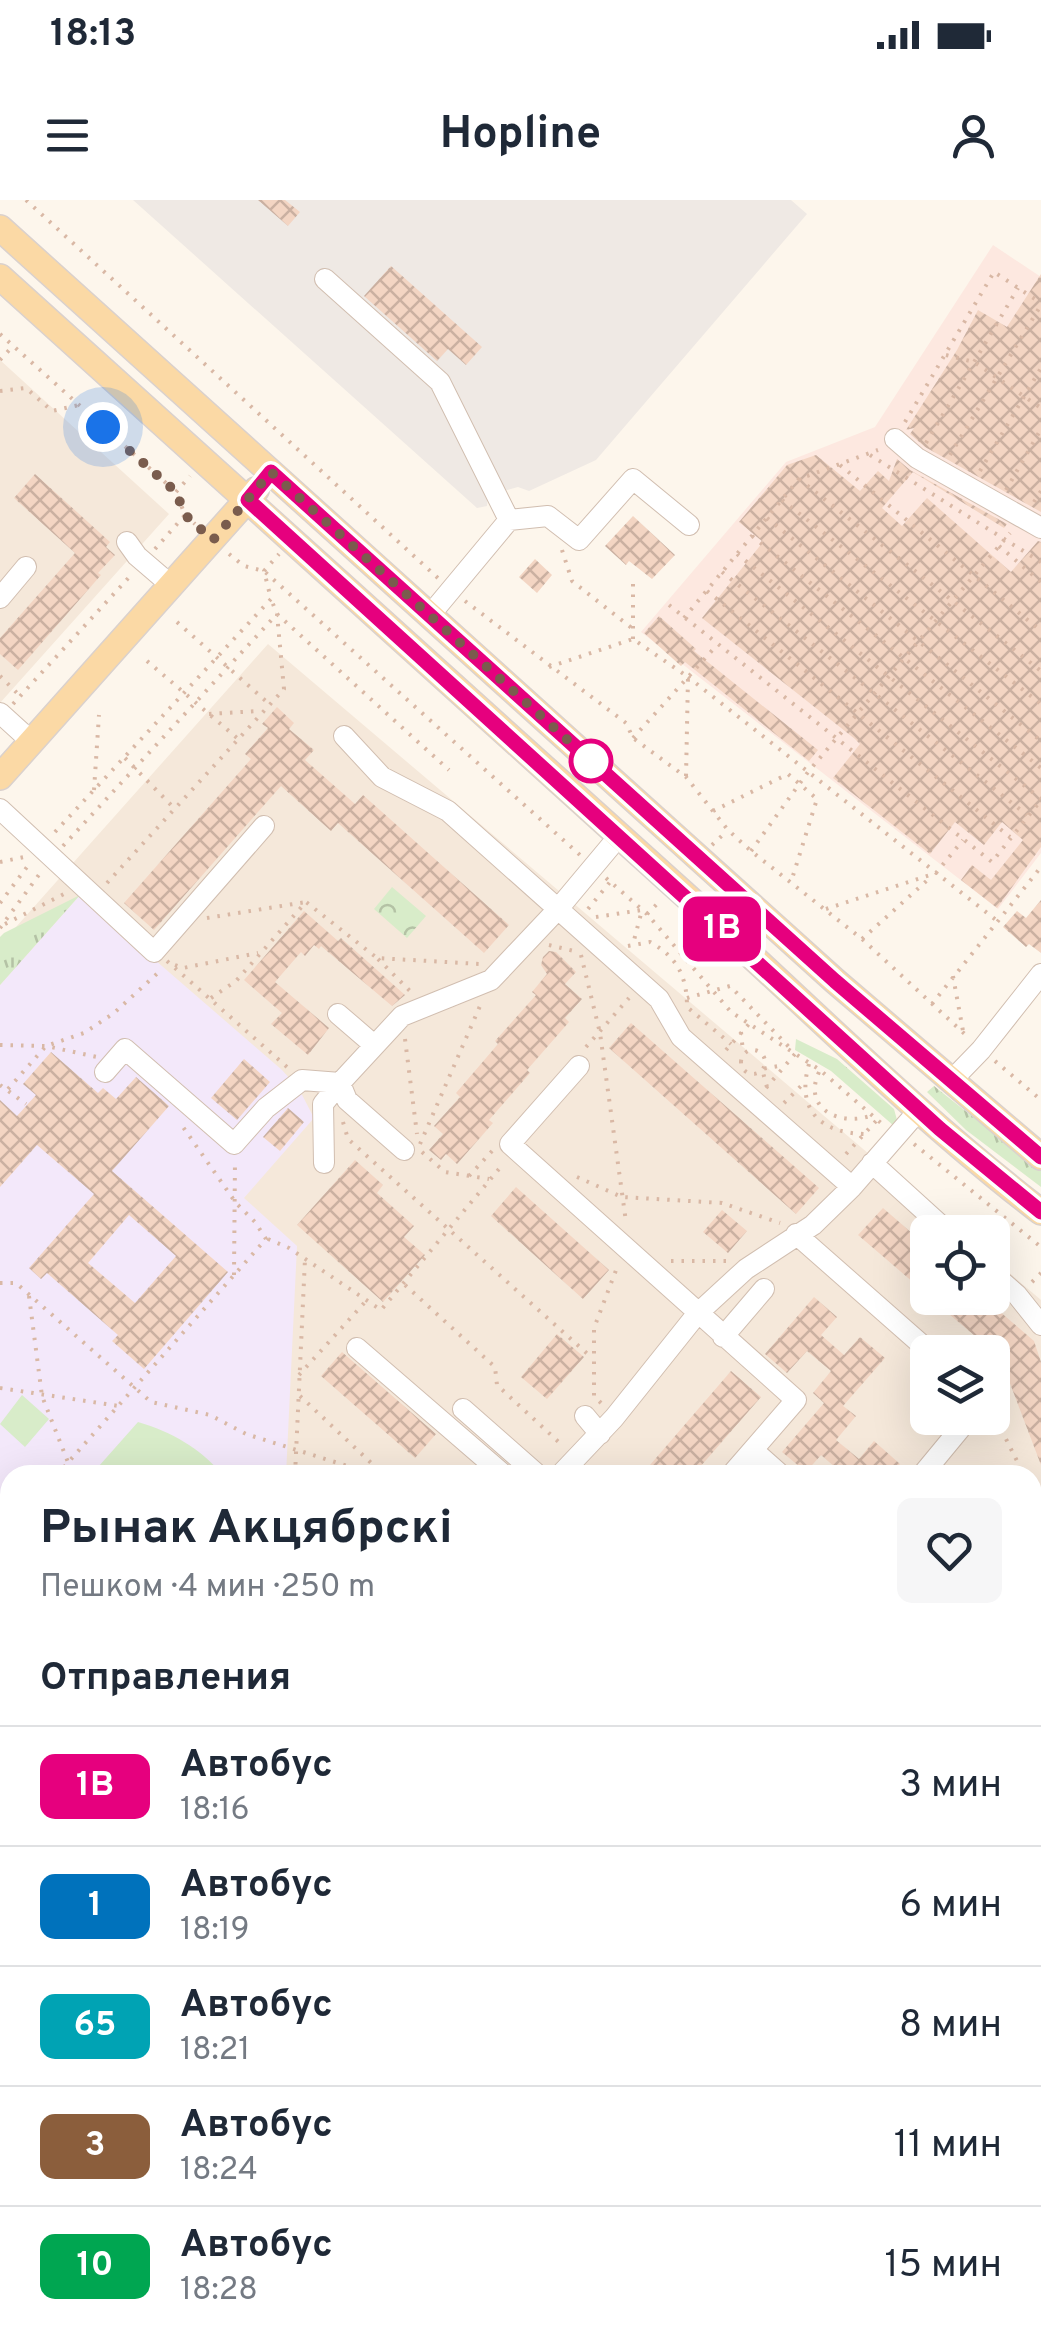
<!DOCTYPE html>
<html lang="ru">
<head>
<meta charset="utf-8">
<style>
  :root { --surface:#fff; --page:#f6f6f7; --text:#1f2937; --muted:#747a83; --line:#e0e1e3 }
  body { margin:0; font-family:Overpass,sans-serif; background:var(--page); color:var(--text); height:100vh; display:flex; flex-direction:column; font-size:38px; white-space:nowrap }
  * { box-sizing:border-box; margin:0 }
  p { font-size:32px; color:var(--muted) }
  .icon { flex:none; width:55px; height:55px; fill:none; stroke:currentColor; stroke-width:2; stroke-linecap:round; stroke-linejoin:round }
  .map { position:relative; flex:1; overflow:hidden }
  .drawer { position:absolute; left:0px; top:1265px; width:1042px; height:882px; display:flex; flex-direction:column; background:var(--surface); border-radius:30px 30px 0 0; box-shadow:0 10px 40px #0002 }
  .drawer>* { flex:none }
  .badge { padding:0 20px; border-radius:15px; font-size:35px; line-height:65px }
  .tools { position:absolute; left:910px; top:1015px; display:grid; gap:20px }
  .tools a { display:grid; place-items:center; width:100px; height:100px; border-radius:15px; background:var(--surface); box-shadow:0 10px 40px #0002; font-size:50px }
  .you { position:absolute; width:50px; height:50px; margin:-25px; border:8px solid #fff; border-radius:50%; background:#1a73e8; box-shadow:0 0 0 15px #1a73e833 }
  .map>.badge { position:absolute; translate:-50% -50%; box-shadow:0 0 0 5px #fff }
  h2 { padding:0 40px; font-size:38px; line-height:90px }
  .round { display:grid; place-items:center; flex:none; width:105px; height:105px; border-radius:15px; background:var(--page) }
  .head { display:flex; align-items:center; justify-content:space-between; height:170px; padding:0 40px }
  h1 { font-size:48px; font-weight:700; line-height:75px }
  ul { padding:0; list-style:none }
  li { display:flex; align-items:center; gap:30px; height:120px; padding:0 40px; border-top:2px solid var(--line) }
  li div { flex:1 }
  li b { display:block; font-size:38px }
  li em { font-style:normal }
  li .badge { min-width:110px; font-weight:700; text-align:center }
  .status { display:flex; justify-content:space-between; align-items:center; height:70px; padding:0 50px; background:var(--surface); direction:ltr }
  .status svg { height:28px; fill:currentColor }
  header { display:flex; justify-content:space-between; align-items:center; height:130px; padding:0 40px; background:var(--surface); font-size:45px; font-weight:700 }
  .map>svg:first-child { display:block }
</style>
</head>
<body>
<div class="status"><b>18:13</b><svg viewBox="0 0 49 12"><path d="M0 12V9h3v3zM5 12V6h3v6zM10 12V3h3v9zM15 12V0h3v12zM26 1h20v11H26zM47 4h2v5h-2z"/></svg></div>
<header><svg class="icon" aria-label="menu" viewBox="0 0 24 24"><path d="M4 6h16M4 12h16M4 18h16"/></svg>Hopline<svg class="icon" aria-label="person" viewBox="0 0 24 24"><circle cx="12" cy="8" r="4"/><path d="M4 21q1-7 8-7t8 7"/></svg></header>
<div class="map">
<svg width="1041" height="2146" viewBox="0 0 1041 2146">
  <defs>
    <pattern id="grass-tufts" width="24" height="20" patternUnits="userSpaceOnUse" patternTransform="scale(2.5)"><rect width="24" height="20" fill="#d8ecc9"/><path d="M3 7l-1-3M5 7V3M7 7l1-3M15 17l-1-3M17 17v-4M19 17l1-3" fill="none" stroke="#b4c2a5"/></pattern>
    <pattern id="forest-crowns" width="20" height="18" patternUnits="userSpaceOnUse" patternTransform="scale(2.5)"><rect width="20" height="18" fill="#d8ecc9"/><path d="M2 6a3 3 0 1 1 6 0M12 15a3 3 0 1 1 6 0" fill="none" stroke="#b4c2a5"/></pattern>
    <pattern id="building-cross-hatch" width="8" height="8" patternUnits="userSpaceOnUse" patternTransform="scale(2.5)"><rect width="8" height="8" fill="#f3d5c3"/><path d="M0 0l8 8M0 8l8-8" fill="none" stroke="#cab0a1"/></pattern>
  </defs>
  <rect width="100%" height="100%" fill="#fdf6ec"/>
  <!-- residential -->
  <path fill="#f5e8da" fill-rule="evenodd" d="M 0,160 L 169,314 L 0,503 Z
    M 268,444 L 961,1032 L 928,1032 L 928,1098 L 992,1098 L 993,1059 L 1041,1100 L 1041,2146 L 448,2146 L 439,2138 L 1032,2138 L 1032,1275 L 10,1275 L 10,1752 L 0,1743 L 0,745 ZM 928,1152 L 992,1152 L 992,1218 L 928,1218 Z
    M 0,1914 L 10,1923 L 10,2138 L 260,2138 L 269,2146 L 0,2146 Z"/>
  <!-- commercial -->
  <path fill="#fde8e0" d="M 993,45 L 1041,77 L 1041,653 L 998,709 L 641,432 L 786,262 L 875,227 Z"/>
  <!-- industrial -->
  <path fill="#efe9e4" d="M 133,0 L 791,0 L 807,14 L 596,260 L 529,291 L 518,287 L 488,295 L 487,306 L 477,308 Z"/>
  <!-- education -->
  <path fill="#f3e8fa" d="M 80,695 L 282,870 L 299,889 L 314,918 L 244,998 L 297,1046 L 286,1275 L 10,1275 L 10,1549 L 0,1540 L 0,785 Z
    M 72,2138 L 202,2138 L 212,2146 L 64,2146 Z
    M 609,2138 L 839,2138 L 836,2146 L 619,2146 Z"/>
  <!-- grass -->
  <path fill="url(#grass-tufts)" d="M 80,695 L 0,785 L 0,737 L 4,733 Z
    M 796,839 L 837,859 L 894,909 L 897,920 L 894,926 L 831,871 L 795,850 Z
    M 934,886 L 1041,971 L 1041,987 L 966,930 L 927,892 Z"/>
  <!-- forest -->
  <path fill="url(#forest-crowns)" d="M 392,687 L 426,716 L 407,738 L 374,709 Z"/>
  <!-- pitch -->
  <path fill="#d8ecc9" d="M 22,1195 L 49,1219 L 25,1247 L 0,1224 Z
    M 138,1222 C 172,1232 200,1248 223,1275 L 91,1275 Z
    M 10,1365 L 10,1486 L 0,1477 L 0,1376 Z"/>
  <!-- building -->
  <path fill="url(#building-cross-hatch)" fill-rule="evenodd" d="M 258,0 L 285,0 L 300,12 L 288,26 Z
    M 391,66 L 482,147 L 466,165 L 448,149 L 437,161 L 364,96 Z
    M 1041,74 L 1041,312 L 925,247 L 910,234 L 914,228 L 906,230 L 957,150 L 978,110 L 1007,127 Z
    M 816,255 L 860,291 L 878,271 L 889,281 L 897,259 L 910,270 L 1007,324 L 1004,328 L 913,272 L 882,308 L 902,326 L 927,298 L 1011,372 L 1038,341 L 1041,342 L 1041,647 L 997,708 L 961,680 L 972,665 L 991,680 L 1023,640 L 1002,622 L 984,645 L 955,622 L 930,654 L 833,578 L 860,544 L 855,539 L 702,418 L 763,342 L 739,322 L 787,265 Z
    M 35,274 L 110,342 L 106,347 L 115,355 L 98,373 L 101,375 L 18,470 L 0,454 L 0,438 L 75,353 L 14,298 Z
    M 633,316 L 675,355 L 652,379 L 629,361 L 626,365 L 605,346 Z
    M 535,359 L 552,375 L 537,393 L 519,377 Z
    M 659,416 L 696,449 L 694,451 L 818,550 L 809,561 L 685,462 L 681,466 L 644,433 Z
    M 277,507 L 294,523 L 289,529 L 314,550 L 305,560 L 355,604 L 363,595 L 509,725 L 484,753 L 338,623 L 331,631 L 281,586 L 154,730 L 124,703 L 251,559 L 245,554 L 268,528 L 262,524 Z
    M 1041,700 L 1041,753 L 1029,744 L 1026,747 L 1003,727 L 1017,711 L 1026,718 Z
    M 304,711 L 338,741 L 341,738 L 405,795 L 392,806 L 321,746 L 319,749 L 314,745 L 305,756 L 301,752 L 275,782 L 329,828 L 308,855 L 271,824 L 282,813 L 244,780 Z
    M 549,751 L 556,752 L 576,772 L 565,784 L 582,799 L 565,818 L 569,822 L 527,870 L 530,873 L 489,920 L 493,923 L 457,964 L 446,954 L 441,960 L 429,950 L 443,934 L 434,926 L 460,897 L 456,893 L 498,844 L 495,841 L 536,795 L 532,792 L 547,774 L 541,765 L 543,757 Z
    M 631,823 L 819,988 L 796,1014 L 609,848 Z
    M 51,852 L 98,893 L 103,888 L 116,899 L 136,877 L 169,906 L 112,971 L 228,1072 L 144,1169 L 112,1141 L 118,1135 L 47,1073 L 41,1079 L 29,1068 L 94,994 L 37,945 L 0,987 L 0,900 L 17,916 L 36,895 L 23,884 ZM 129,1015 L 176,1056 L 135,1103 L 88,1063 Z
    M 244,859 L 270,882 L 237,920 L 211,898 Z
    M 288,908 L 304,922 L 280,951 L 263,937 Z
    M 355,960 L 383,985 L 377,993 L 414,1026 L 404,1037 L 425,1055 L 383,1102 L 297,1025 Z
    M 516,987 L 609,1070 L 583,1099 L 491,1016 Z
    M 883,1008 L 928,1047 L 928,1095 L 858,1035 Z
    M 722,1010 L 747,1031 L 728,1053 L 703,1032 Z
    M 814,1097 L 837,1117 L 821,1135 L 844,1155 L 860,1137 L 885,1158 L 843,1206 L 856,1216 L 836,1240 L 859,1259 L 874,1241 L 900,1264 L 890,1275 L 844,1275 L 821,1255 L 806,1272 L 782,1252 L 824,1203 L 813,1193 L 831,1171 L 807,1151 L 787,1173 L 765,1154 Z
    M 930,1098 L 984,1098 L 1034,1141 L 1041,1162 L 1041,1265 L 1000,1157 Z
    M 557,1134 L 584,1157 L 547,1199 L 521,1177 Z
    M 342,1152 L 436,1234 L 415,1258 L 321,1176 Z
    M 731,1171 L 761,1197 L 693,1275 L 661,1275 L 650,1265 Z"/>
  <g fill="none" stroke-linecap="round" stroke-linejoin="round">
    <defs>
      <path id="minor" d="M 325,79 L 440,182 L 509,320 L 430,415
        M 895,239 L 917,258 L 1041,328
        M 509,320 L 548,316 L 579,340 L 633,279 L 689,325
        M 127,342 L 137,356 L 172,386
        M 0,398 L 26,367
        M 0,513 L 32,542
        M 344,536 L 382,577 L 448,611 L 659,799 L 681,837 L 852,987
        M 0,609 L 154,752 L 264,626
        M 338,814 L 374,845
        M 579,866 L 510,944 L 796,1200 L 731,1275
        M 105,872 L 125,849 L 234,944 L 266,908 L 302,880 L 340,883
        M 951,881 L 981,850 L 1041,774
        M 404,950 L 347,900 L 340,883 L 402,816 L 491,780 L 558,709 L 619,636
        M 324,963 L 323,904 L 340,883
        M 872,963 L 948,1032
        M 796,1034 L 930,1152
        M 992,1073 L 1017,1095 L 1041,1125
        M 723,1137 L 764,1089
        M 357,1148 L 504,1275
        M 463,1209 L 538,1275
        M 585,1216 L 600,1234
        M 753,1250 L 781,1275
        M 560,1275 L 614,1218 L 697,1114 L 746,1069 L 813,1025 L 852,987 L 919,910
        M 922,1275 L 960,1229 L 961,1218
        M 1032,1526 L 1041,1529
        M 0,1645 L 10,1653
        M 1032,1737 L 1041,1739
        M 0,1872 L 10,1881
        M 0,1933 L 2,1934
        M 1032,1996 L 1041,1999
        M 536,2138 L 544,2146
        M 861,2138 L 867,2144 L 884,2139 L 908,2146
        M 395,2146 L 402,2138"/>
      <path id="major" d="M 0,28 L 835,781 L 1041,957
        M 0,77 C 225,279 449,483 674,685 C 796,794 911,912 1041,1012
        M 0,577 L 256,290
        M 0,1800 L 10,1809
        M 0,1834 L 10,1843
        M 334,2138 L 343,2146
        M 370,2138 L 379,2146"/>
    </defs>
    <!-- minor casing -->
    <use href="#minor" stroke="#d1beb0" stroke-width="22"/>
    <!-- major casing -->
    <use href="#major" stroke="#dad1cd" stroke-width="28"/>
    <!-- path -->
    <path stroke="#d9b8a5" stroke-width="4" stroke-dasharray="2.5 8" stroke-linecap="butt" d="M 26,0 L 439,379
      M 0,134 L 176,292 L 185,315 L 195,324
      M 946,155 L 974,162 L 1041,208
      M 0,160 L 13,146
      M 0,191 L 26,188 L 52,211 L 79,205
      M 905,222 L 994,72 L 1041,103
      M 926,243 L 1018,88
      M 870,255 L 1041,362
      M 950,255 L 1041,105
      M 840,265 L 1041,431
      M 980,271 L 1041,168
      M 799,279 L 1041,471
      M 1006,290 L 1041,229
      M 176,292 L 190,276
      M 782,300 L 1041,504
      M 1034,302 L 1041,291
      M 767,318 L 1041,541
      M 752,336 L 1041,568
      M 999,346 L 1041,382
      M 155,349 L 185,315
      M 562,350 L 572,381 L 633,429
      M 229,354 L 244,366 L 264,371 L 580,655
      M 737,354 L 1041,599
      M 722,372 L 1027,615
      M 707,391 L 1010,637
      M 465,401 L 626,523 L 633,538 L 686,577 L 728,630 L 751,651 L 862,739 L 969,838
      M 669,405 L 992,662 L 1041,600
      M 277,414 L 449,570
      M 684,418 L 799,279 L 878,250
      M 177,422 L 267,502
      M 633,439 L 633,384
      M 147,461 L 237,538
      M 549,467 L 633,439 L 688,477 L 686,577
      M 0,476 L 18,494
      M 688,477 L 996,720
      M 13,504 L 132,374
      M 209,514 L 259,511
      M 633,538 L 717,445
      M 125,558 L 174,608
      M 94,590 L 99,515
      M 713,611 L 788,574 L 817,599 L 791,682
      M 55,632 L 271,399 L 264,371 L 279,354
      M 712,645 L 727,631
      M 63,646 L 277,414
      M 751,651 L 808,572 L 1010,333
      M 0,662 L 24,657
      M 606,678 L 647,714 L 731,812 L 820,870 L 881,923
      M 107,683 L 284,489 L 277,414 L 271,399
      M 0,703 L 30,663
      M 588,709 L 610,682
      M 826,709 L 936,673 L 963,640
      M 647,714 L 661,700
      M 596,717 L 642,710 L 633,744
      M 207,718 L 306,702
      M 5,724 L 64,694
      M 0,728 L 41,672
      M 862,739 L 932,676
      M 549,745 L 574,751
      M 628,746 L 650,742 C 677,757 687,776 687,807 L 731,844
      M 581,755 L 600,833 L 626,1022
      M 378,759 L 411,792
      M 167,761 L 287,867
      M 175,765 L 183,768 L 258,753
      M 953,776 L 963,831
      M 211,798 L 236,781 L 306,702 L 377,758 L 480,764
      M 687,798 L 730,786 L 789,847
      M 932,804 L 1041,667
      M 741,832 L 743,852
      M 405,839 L 417,934
      M 0,845 L 46,846 L 97,857
      M 586,847 L 629,798
      M 726,850 L 749,824
      M741 862a12 12 0 1 1 24 0a12 12 0 1 1-24 0Z
      M 995,861 L 1041,900
      M 809,864 C 796,909 819,933 865,934
      M 819,872 C 802,909 840,926 870,916
      M 0,885 L 26,904
      M 767,887 L 762,869 L 784,865
      M 766,888 L 795,854
      M 8,889 L 46,846 L 84,833 L 114,813 L 160,771
      M 784,903 L 802,885
      M 343,922 L 348,939 L 592,1158
      M 420,944 L 480,806
      M 914,944 L 1041,1047
      M 422,952 L 445,972 L 489,979
      M 846,954 L 876,921
      M 469,976 L 493,950
      M 577,977 L 622,997 L 722,1003 L 780,1023
      M 268,1039 L 289,1048 L 381,1110 L 504,963
      M 671,1061 L 726,1061
      M 234,1075 L 235,960
      M 1032,1082 L 1041,1073
      M 0,1083 L 16,1083 L 151,1202 L 210,1215 L 246,1234 L 376,1275
      M 405,1085 L 495,1167 L 497,1185 L 563,1246
      M 29,1096 L 42,1196 L 73,1275
      M 299,1175 L 366,1101
      M 0,1188 L 119,1206
      M 300,1196 L 384,1275
      M 601,1203 L 594,1196 L 594,1128 L 618,1065
      M 992,1211 L 1018,1263 L 1016,1275
      M 57,1275 L 266,1039 L 255,1022 L 236,1003 L 183,927
      M 295,1275 L 305,1059
      M 0,1339 L 10,1328
      M 0,1402 L 10,1399
      M 1032,1486 L 1039,1494
      M 1032,1501 L 1041,1493
      M 0,1573 L 10,1581
      M 1032,1639 L 1041,1643
      M 1032,1649 L 1041,1657
      M 0,1752 L 10,1761
      M 1032,1838 L 1041,1840
      M 1032,1878 L 1041,1874
      M 0,2050 L 10,2029
      M 1032,2077 L 1041,2079
      M 1032,2096 L 1041,2100
      M 0,2099 L 10,2089
      M 424,2138 L 434,2146
      M 579,2138 L 589,2146
      M 496,2146 L 509,2138"/>
    <!-- minor -->
    <use href="#minor" stroke="#fff" stroke-width="20"/>
    <!-- major -->
    <use href="#major" stroke="#fbd9a5" stroke-width="25"/>
  </g>
  <g fill="none" stroke-linecap="round" stroke-linejoin="round">
    <defs>
      <path id="line" d="M 1041,957 L 835,781 L 271,272 L 248,300 L 940,929 L 1041,1012"/>
    </defs>
    <!-- line casing -->
    <use href="#line" stroke="#fff" stroke-width="22"/>
    <!-- line -->
    <use href="#line" stroke="#e6007e" stroke-width="15"/>
    <!-- walk -->
    <path stroke="#7a5c4d" stroke-width="10" stroke-dasharray="0 18" d="M 103,227 L 176,292 L 185,315 L 213,340 L 271,272 L 591,561"/>
  </g>
  <!-- markers -->
  <circle fill="#fff" stroke="#e6007e" stroke-width="5" cx="591" cy="561" r="20"/>
</svg>
<div class="tools">
<a><svg class="icon" aria-label="locate" viewBox="0 0 24 24"><circle cx="12" cy="12" r="6"/><path d="M12 2v4M12 18v4M2 12h4M18 12h4"/></svg></a>
<a><svg class="icon" aria-label="layers" viewBox="0 0 24 24"><path d="M12 4l9 5-9 5-9-5zM3 14l9 5 9-5"/></svg></a>
</div>
<div class="you" style="left:103px;top:227px"></div>
<b class="badge" style="left:722px;top:729px;background:#e6007e;color:#fff">1В</b>
<section class="drawer">
<div class="head"><div><h1>Рынак Акцябрскі</h1><p>Пешком · 4 мин · 250 m</p></div><a class="round"><svg class="icon" aria-label="heart" viewBox="0 0 24 24"><path d="M12 20l-8-8c-3-5 5-10 8-4 3-6 11-1 8 4z"/></svg></a></div>
<h2>Отправления</h2>
<ul>
<li><span class="badge" style="background:#e6007e;color:#fff">1В</span><div><b>Автобус</b><p>18:16</p></div><em>3 мин</em></li>
<li><span class="badge" style="background:#0072bc;color:#fff">1</span><div><b>Автобус</b><p>18:19</p></div><em>6 мин</em></li>
<li><span class="badge" style="background:#00a3b4;color:#fff">65</span><div><b>Автобус</b><p>18:21</p></div><em>8 мин</em></li>
<li><span class="badge" style="background:#8b5e3c;color:#fff">3</span><div><b>Автобус</b><p>18:24</p></div><em>11 мин</em></li>
<li><span class="badge" style="background:#00a651;color:#fff">10</span><div><b>Автобус</b><p>18:28</p></div><em>15 мин</em></li>
</ul>
</section>
</div>
</body>
</html>
